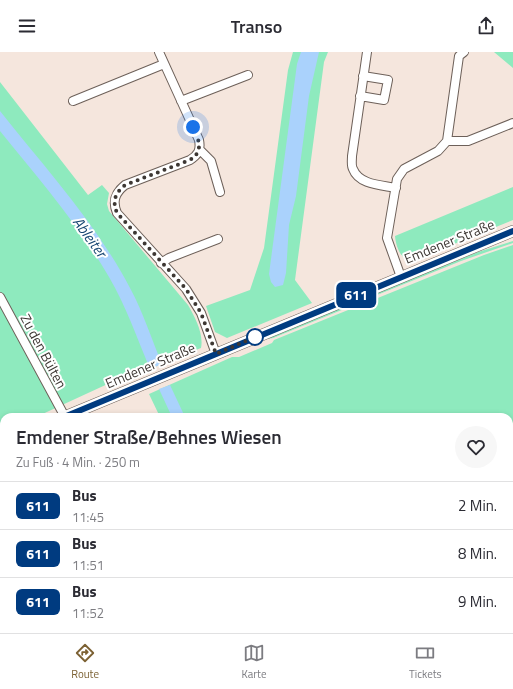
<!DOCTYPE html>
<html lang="de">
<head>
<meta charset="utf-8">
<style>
  :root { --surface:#fff; --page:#f7f7f7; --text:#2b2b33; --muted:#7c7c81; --line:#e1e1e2; --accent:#7c6133 }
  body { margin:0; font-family:"Titillium Web",sans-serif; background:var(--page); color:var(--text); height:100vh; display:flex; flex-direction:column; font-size:15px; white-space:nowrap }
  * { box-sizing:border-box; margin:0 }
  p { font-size:13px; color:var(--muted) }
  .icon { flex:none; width:22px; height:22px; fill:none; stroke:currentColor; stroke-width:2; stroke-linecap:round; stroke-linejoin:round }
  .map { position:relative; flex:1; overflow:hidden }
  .drawer { position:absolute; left:0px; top:361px; width:513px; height:220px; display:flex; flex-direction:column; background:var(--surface); border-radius:12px 12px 0 0; box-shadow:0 2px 6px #0003 }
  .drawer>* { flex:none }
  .badge { padding:0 8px; border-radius:6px; font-size:14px; line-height:26px }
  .you { position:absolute; width:20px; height:20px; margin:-10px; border:3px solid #fff; border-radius:50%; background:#1a73e8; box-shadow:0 0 0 6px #1a73e833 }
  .map>.badge { position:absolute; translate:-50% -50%; box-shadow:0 0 0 2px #fff }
  .round { display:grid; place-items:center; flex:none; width:42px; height:42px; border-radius:21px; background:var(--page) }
  .headline { display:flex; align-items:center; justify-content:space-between; height:68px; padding:0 16px }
  h1 { font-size:19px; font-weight:600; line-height:30px }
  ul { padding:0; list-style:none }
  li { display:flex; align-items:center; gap:12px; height:48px; padding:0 16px; border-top:1px solid var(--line) }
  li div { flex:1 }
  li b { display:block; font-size:15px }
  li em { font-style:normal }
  li .badge { min-width:44px; font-weight:700; text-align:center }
  header { display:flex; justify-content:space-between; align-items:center; height:52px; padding:0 16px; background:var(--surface); font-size:18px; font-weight:600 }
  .menu { display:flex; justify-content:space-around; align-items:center; height:56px; border-top:1px solid var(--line); background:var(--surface); font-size:11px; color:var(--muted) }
  .menu a { display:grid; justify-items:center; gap:2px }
  .menu .selected { color:var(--accent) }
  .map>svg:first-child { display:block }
</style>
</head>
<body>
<header><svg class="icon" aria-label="menu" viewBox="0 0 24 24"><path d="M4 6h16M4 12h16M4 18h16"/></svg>Transo<svg class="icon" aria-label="share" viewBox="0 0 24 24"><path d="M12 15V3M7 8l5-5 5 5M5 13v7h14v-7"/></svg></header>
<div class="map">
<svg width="513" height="581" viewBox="0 0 513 581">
  <rect width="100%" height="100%" fill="#f5e6dd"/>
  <!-- commercial -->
  <path fill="#ecd8ca" d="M 513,501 L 513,552 L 509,560 L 509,509 Z"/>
  <!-- green -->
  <path fill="#8eeabe" d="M 293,0 L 328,0 L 324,10 L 295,228 L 312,251 L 227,286 L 215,280 L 206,254 L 250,238 L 264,196 L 288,18 Z
    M 494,0 L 513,0 L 513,16 Z
    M 0,30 L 88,143 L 102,133 L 109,141 L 107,152 L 109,159 L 188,253 C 195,265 204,282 201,296 L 185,302 L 184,299 L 177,301 L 178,304 L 127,328 L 125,324 L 36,365 L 4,365 L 4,380 L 0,382 Z
    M 513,135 L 513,168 L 410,210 C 400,205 396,195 395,184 Z
    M 513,189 L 513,191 L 461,209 L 377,243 L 376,241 L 478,200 Z
    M 513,193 L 513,488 L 509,496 L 509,365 L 160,365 L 149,342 L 232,305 L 239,305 L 272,291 L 274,288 L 484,203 Z
    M 369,243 L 371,246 L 273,286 L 261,288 Z
    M 188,577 L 469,577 L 467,581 L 190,581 Z"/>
  <!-- water -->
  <path fill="#aad2fc" d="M 301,0 L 319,0 L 309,44 L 296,144 L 289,173 L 286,221 L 283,233 L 275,235 L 271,230 L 269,222 L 297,12 Z
    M 0,59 C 45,116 96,171 130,236 C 143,260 151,286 162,312 L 150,317 C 137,286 126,254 109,225 C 79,173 38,126 0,79 Z
    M 170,333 L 185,365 L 172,365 L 159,337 Z
    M 4,416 L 4,555 L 0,549 L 0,417 Z
    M 19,577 L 104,577 L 106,581 L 22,581 Z"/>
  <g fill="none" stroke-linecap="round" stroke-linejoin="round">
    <defs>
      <path id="street" d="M 159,0 L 199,88 C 201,98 198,103 190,108 L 125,133 C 115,141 112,149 117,161 L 186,237 L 201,261 L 216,302
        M 367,0 L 352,104 C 352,108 351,114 353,117 C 359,133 382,133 396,136
        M 360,44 L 384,48 L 388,28 L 363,24
        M 73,49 L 164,12
        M 181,49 L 248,23
        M 447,89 L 468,89 L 513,71
        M 200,98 L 211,109 L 220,140
        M 161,211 L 169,206 L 218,187
        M 401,225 L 387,186 L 397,127 L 404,117 L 438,99 L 447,89 L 459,4 L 464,0
        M 0,245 L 65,365"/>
      <path id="secondary" d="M 64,365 L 513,179
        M 0,395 L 4,393"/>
    </defs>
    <!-- street casing -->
    <use href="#street" stroke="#6d6059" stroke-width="10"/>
    <!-- secondary casing -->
    <use href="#secondary" stroke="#6d6059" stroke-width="12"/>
    <!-- street -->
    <use href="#street" stroke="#fff" stroke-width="8"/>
    <!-- secondary -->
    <use href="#secondary" stroke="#fff" stroke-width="11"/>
  </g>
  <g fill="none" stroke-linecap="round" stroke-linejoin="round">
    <defs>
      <path id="line" d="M 64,365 L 513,179"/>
    </defs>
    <!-- line casing -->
    <use href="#line" stroke="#fff" stroke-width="9"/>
    <!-- line -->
    <use href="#line" stroke="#003b80" stroke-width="6"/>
    <!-- walk -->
    <path stroke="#3d3733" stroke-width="4" stroke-dasharray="0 7.2" d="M 193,75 C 199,88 204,99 190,108 L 125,133 C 115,141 112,149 117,161 L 186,237 L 201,261 L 216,302 L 255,285"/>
  </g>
  <!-- markers -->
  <circle fill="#fff" stroke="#003b80" stroke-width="2" cx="255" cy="285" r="8"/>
  <g text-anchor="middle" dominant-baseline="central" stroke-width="4" stroke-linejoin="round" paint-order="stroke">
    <!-- street labels -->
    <g font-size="14" fill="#3d3733" stroke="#fff">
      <text transform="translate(449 189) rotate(-22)">Emdener Straße</text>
      <text transform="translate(44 299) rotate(62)">Zu den Bülten</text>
      <text transform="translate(150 313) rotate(-23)">Emdener Straße</text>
    </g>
    <!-- water labels -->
    <g font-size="15" font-style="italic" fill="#184773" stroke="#fff">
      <text transform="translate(90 185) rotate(54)">Ableiter</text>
    </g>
  </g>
</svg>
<div class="you" style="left:193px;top:75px"></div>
<b class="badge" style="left:356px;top:243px;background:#003b80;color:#fff">611</b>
<section class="drawer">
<div class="headline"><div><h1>Emdener Straße/Behnes Wiesen</h1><p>Zu Fuß · 4 Min. · 250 m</p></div><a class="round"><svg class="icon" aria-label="heart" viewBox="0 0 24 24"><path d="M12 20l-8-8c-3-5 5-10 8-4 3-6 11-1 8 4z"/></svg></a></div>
<ul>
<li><span class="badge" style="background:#003b80;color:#fff">611</span><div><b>Bus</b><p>11:45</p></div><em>2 Min.</em></li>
<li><span class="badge" style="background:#003b80;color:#fff">611</span><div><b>Bus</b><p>11:51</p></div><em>8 Min.</em></li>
<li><span class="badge" style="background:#003b80;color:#fff">611</span><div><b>Bus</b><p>11:52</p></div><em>9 Min.</em></li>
</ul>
</section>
</div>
<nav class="menu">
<a class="selected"><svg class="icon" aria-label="directions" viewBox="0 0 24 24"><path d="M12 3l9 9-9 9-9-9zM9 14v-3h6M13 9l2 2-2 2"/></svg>Route</a>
<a><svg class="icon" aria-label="map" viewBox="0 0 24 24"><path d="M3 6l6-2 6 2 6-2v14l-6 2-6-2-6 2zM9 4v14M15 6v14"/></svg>Karte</a>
<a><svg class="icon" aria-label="tickets" viewBox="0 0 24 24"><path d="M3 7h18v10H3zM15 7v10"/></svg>Tickets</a>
</nav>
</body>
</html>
